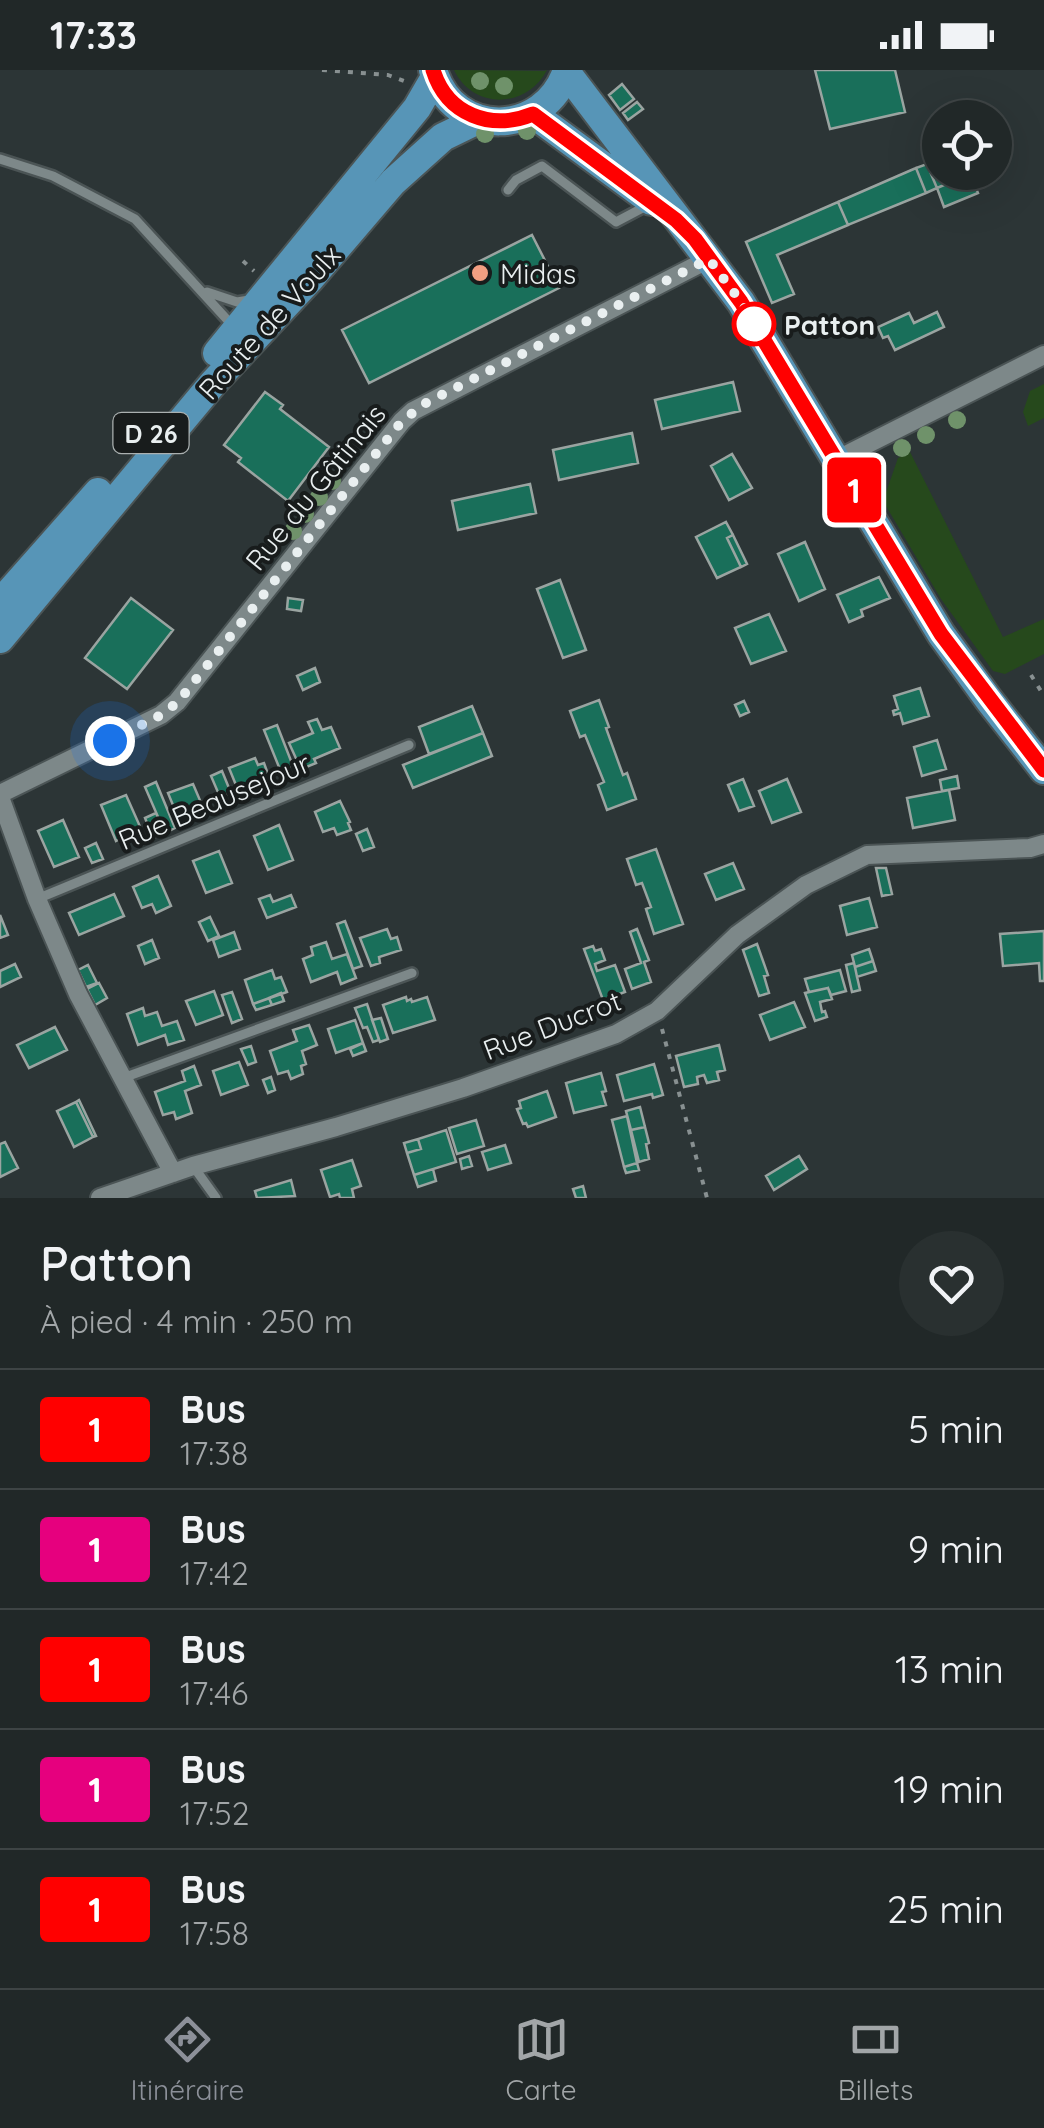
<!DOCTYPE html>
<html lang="fr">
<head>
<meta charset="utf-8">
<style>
  :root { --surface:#212828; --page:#293030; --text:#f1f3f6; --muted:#a2a6a8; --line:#3e4445; --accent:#8c9099 }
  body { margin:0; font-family:Quicksand,sans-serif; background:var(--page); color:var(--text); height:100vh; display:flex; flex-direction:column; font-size:38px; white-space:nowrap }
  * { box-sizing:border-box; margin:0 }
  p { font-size:32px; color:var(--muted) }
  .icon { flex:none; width:55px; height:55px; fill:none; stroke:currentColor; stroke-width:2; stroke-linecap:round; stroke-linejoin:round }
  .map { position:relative; height:1128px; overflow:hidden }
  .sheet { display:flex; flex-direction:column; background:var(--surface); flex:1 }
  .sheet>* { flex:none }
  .badge { padding:0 20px; border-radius:8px; font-size:35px; line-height:65px }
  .buttons { position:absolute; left:922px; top:30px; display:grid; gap:20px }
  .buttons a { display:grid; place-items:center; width:90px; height:90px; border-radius:50%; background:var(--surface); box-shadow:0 10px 40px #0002,0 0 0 2px var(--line); font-size:50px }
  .you { position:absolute; width:50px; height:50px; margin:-25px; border:8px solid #fff; border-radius:50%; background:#1a73e8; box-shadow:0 0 0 15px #1a73e833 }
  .map>.badge { position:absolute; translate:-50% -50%; box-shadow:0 0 0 5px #fff }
  .round { display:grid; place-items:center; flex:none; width:105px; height:105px; border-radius:52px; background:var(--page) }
  .head { display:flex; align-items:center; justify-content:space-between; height:170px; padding:0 40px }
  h1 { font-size:48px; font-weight:600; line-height:75px }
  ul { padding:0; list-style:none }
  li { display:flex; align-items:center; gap:30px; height:120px; padding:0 40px; border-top:2px solid var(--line) }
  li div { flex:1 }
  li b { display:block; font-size:38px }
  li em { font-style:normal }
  li .badge { min-width:110px; font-weight:700; text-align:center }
  .status { display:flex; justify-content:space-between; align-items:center; height:70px; padding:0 50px; background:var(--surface); direction:ltr }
  .status svg { height:28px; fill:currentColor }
  .dock { display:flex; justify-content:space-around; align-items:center; height:140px; border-top:2px solid var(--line); background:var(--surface); font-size:28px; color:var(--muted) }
  .dock a { display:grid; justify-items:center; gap:5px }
  .dock .on { color:var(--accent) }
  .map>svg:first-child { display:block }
</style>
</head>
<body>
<div class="status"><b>17:33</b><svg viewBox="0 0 49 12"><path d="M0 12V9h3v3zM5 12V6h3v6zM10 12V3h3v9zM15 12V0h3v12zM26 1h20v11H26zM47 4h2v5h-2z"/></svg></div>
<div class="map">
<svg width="1044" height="1128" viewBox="0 0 1044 1128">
  <rect width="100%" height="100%" fill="#2c3536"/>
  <!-- green -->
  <path fill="#26491c" d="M 454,0 L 544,1 L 547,0 C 527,39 473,40 454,0 Z
    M 1044,314 L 1044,348 L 1028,356 L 1023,342 L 1030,321 Z
    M 910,382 L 1003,567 L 1044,549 L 1044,584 L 1005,604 L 993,601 L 941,529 L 883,431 L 898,388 Z"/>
  <!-- building -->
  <path fill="#196f5a" stroke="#9aa4a1" stroke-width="2.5" d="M 815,0 L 895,0 L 905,42 L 830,59 Z
    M 622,14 L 634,29 L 620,40 L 609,25 Z
    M 637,32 L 643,39 L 628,50 L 623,43 Z
    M 927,94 L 937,118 L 926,123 L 916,98 Z
    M 916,98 L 926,123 L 848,155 L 838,132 Z
    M 940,100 L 940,102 L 970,104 L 937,118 L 931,104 Z
    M 970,104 L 978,123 L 944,137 L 937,118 Z
    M 838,132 L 848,155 L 777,185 L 794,224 L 772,233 L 746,172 Z
    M 532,165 L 559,218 L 369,313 L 342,260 Z
    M 937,242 L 944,257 L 895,280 L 888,266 L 883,268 L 878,257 L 909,243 L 914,253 Z
    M 733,312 L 740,341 L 662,359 L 655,330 Z
    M 265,322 L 283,335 L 280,339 L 329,377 L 288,431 L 238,392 L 241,388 L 224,375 Z
    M 632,363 L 638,393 L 559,410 L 553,380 Z
    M 732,384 L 752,418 L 729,430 L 711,396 Z
    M 530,414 L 536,443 L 458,460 L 452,431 Z
    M 726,452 L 733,465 L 727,468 L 741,497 L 717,508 L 696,467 Z
    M 733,465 L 747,494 L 741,497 L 727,468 Z
    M 805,472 L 825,519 L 799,531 L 778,484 Z
    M 879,507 L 890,528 L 861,540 L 863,546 L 849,552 L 837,525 Z
    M 560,510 L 586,580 L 563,588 L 537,519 Z
    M 131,528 L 173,560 L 127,619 L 85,588 Z
    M 288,528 L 303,530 L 301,541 L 287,539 Z
    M 769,544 L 786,581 L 751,594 L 735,558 Z
    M 315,598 L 320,612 L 303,620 L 297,606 Z
    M 920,618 L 929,646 L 903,654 L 900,643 L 894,645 L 893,641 L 898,639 L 894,626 Z
    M 599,630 L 609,657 L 606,658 L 623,705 L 627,703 L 636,729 L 607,740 L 598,715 L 604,712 L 585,665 L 580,667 L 570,641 Z
    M 744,631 L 749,642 L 740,646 L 735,635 Z
    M 472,636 L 483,663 L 429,684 L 419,657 Z
    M 317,649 L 322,660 L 331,657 L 340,678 L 314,689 L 316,693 L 304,698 L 302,694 L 299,695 L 289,673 L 313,663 L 308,652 Z
    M 277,655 L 293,696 L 281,702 L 264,660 Z
    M 483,663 L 492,686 L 413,718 L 403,695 Z
    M 937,670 L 946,699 L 922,706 L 914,677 Z
    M 255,688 L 258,695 L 264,693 L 269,707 L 238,720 L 229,698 Z
    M 222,701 L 231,723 L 220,727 L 211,706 Z
    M 957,706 L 959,718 L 942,721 L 940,710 Z
    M 743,709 L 754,736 L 739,741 L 728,715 Z
    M 787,709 L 801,742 L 772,753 L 759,721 Z
    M 156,712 L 175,758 L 165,763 L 145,717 Z
    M 193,714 L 202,735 L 177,745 L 168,723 Z
    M 949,720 L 955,750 L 913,758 L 907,728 Z
    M 126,725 L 142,761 L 132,765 L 133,768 L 121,773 L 120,769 L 116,771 L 101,735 Z
    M 340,731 L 350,752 L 348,753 L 351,760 L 337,765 L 334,758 L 323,762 L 315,742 Z
    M 156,743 L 165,763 L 153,768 L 145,748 Z
    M 63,750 L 79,787 L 54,797 L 38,761 Z
    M 279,755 L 293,790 L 268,800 L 254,766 Z
    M 367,759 L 374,777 L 363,781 L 356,764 Z
    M 96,773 L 103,789 L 92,793 L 85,778 Z
    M 656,779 L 683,854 L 654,864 L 646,839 L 651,837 L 642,813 L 636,815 L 627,789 Z
    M 219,781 L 232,813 L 206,823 L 193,791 Z
    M 733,793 L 744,819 L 716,830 L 705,804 Z
    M 876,798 L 886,798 L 892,824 L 882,826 Z
    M 158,806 L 171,836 L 156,843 L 152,834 L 142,838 L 133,817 Z
    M 114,824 L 124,846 L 79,865 L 69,843 Z
    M 270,825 L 273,832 L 291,825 L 296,837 L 267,848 L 259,829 Z
    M 869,828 L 877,857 L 847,865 L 840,836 Z
    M 0,845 L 8,865 L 0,868 Z
    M 210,847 L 219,866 L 208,871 L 199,852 Z
    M 345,851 L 362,896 L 353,899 L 337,854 Z
    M 387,859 L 391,869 L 397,867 L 401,880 L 379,887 L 380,893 L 371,896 L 360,868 Z
    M 637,859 L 649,890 L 644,892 L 651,912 L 632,919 L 625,899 L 641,893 L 630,862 Z
    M 1044,861 L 1044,911 L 1040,911 L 1039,893 L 1003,896 L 1000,864 Z
    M 234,862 L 240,879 L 219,887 L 213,870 Z
    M 152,870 L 159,888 L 145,894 L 138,876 Z
    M 326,872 L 332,889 L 347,884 L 356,908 L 341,914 L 337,902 L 311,912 L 303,889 L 313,885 L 311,877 Z
    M 757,874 L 768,905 L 764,906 L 769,923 L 759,926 L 743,880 Z
    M 593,876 L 595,881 L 601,879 L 605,890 L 595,894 L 597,901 L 615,895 L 625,922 L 603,930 L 584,879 Z
    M 869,879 L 873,891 L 855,897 L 852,885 Z
    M 873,891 L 876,901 L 857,907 L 855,897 Z
    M 854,893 L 860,920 L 852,922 L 846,895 Z
    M 15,894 L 21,907 L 0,917 L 0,901 Z
    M 88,895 L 97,913 L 86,917 L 78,900 Z
    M 272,900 L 275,909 L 281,907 L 287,922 L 253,934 L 245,910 Z
    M 840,900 L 846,921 L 831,925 L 828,918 L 809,922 L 805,909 Z
    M 99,913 L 107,928 L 95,935 L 87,919 Z
    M 828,918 L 832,929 L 820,932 L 822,942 L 825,941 L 827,947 L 815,951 L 805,923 Z
    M 214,921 L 223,945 L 196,955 L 186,931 Z
    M 232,922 L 242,949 L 232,953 L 222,925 Z
    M 281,923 L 284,931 L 272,935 L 269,928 Z
    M 406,927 L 407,931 L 411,929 L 412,932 L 427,927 L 435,950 L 393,963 L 383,935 Z
    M 269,928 L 272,935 L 256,940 L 253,934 Z
    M 794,932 L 805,957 L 770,970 L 760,945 Z
    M 367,934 L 379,970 L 373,972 L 367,957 L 363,958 L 355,938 Z
    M 143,938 L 145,946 L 157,942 L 162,956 L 177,951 L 184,970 L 168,975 L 165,965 L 138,975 L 127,944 Z
    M 381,948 L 388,969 L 380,972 L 372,950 Z
    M 355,950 L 363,973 L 336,983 L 328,959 Z
    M 309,955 L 317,975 L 302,981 L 306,994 L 301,996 L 303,1004 L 291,1009 L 288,1001 L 278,1004 L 270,981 L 297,971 L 293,960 Z
    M 55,957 L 67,980 L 29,998 L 17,975 Z
    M 363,973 L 366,981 L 353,986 L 350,979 Z
    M 719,975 L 725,1000 L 717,1002 L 719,1010 L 707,1013 L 704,1005 L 697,1007 L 698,1014 L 684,1017 L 676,986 Z
    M 251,976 L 256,992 L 248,995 L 241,979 Z
    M 239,992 L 248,1015 L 221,1025 L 213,1001 Z
    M 654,994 L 663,1025 L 653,1028 L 652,1024 L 624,1031 L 617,1005 Z
    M 194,996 L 201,1015 L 185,1021 L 192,1043 L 176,1049 L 174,1042 L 163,1045 L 155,1022 L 185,1011 L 182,1001 Z
    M 601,1003 L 606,1021 L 602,1022 L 606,1035 L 574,1043 L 566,1013 Z
    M 271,1007 L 275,1020 L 268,1023 L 263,1010 Z
    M 547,1021 L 556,1047 L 528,1057 L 526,1053 L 523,1054 L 517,1039 L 521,1038 L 519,1031 Z
    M 79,1030 L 96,1066 L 93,1067 L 76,1032 Z
    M 76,1032 L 93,1067 L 74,1077 L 57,1041 Z
    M 640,1037 L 645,1057 L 631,1060 L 626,1041 Z
    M 627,1046 L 637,1093 L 624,1097 L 612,1050 Z
    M 476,1050 L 484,1076 L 457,1084 L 449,1058 Z
    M 645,1057 L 649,1073 L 646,1074 L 649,1089 L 639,1092 L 631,1060 Z
    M 446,1060 L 456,1092 L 414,1105 L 407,1083 L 421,1079 L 418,1069 Z
    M 418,1069 L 421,1079 L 407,1083 L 404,1073 Z
    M 5,1072 L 18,1098 L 0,1107 L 0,1074 Z
    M 505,1075 L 511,1093 L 488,1100 L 482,1082 Z
    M 469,1086 L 472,1096 L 462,1099 L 460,1089 Z
    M 799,1086 L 807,1099 L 774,1120 L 766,1106 Z
    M 352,1090 L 361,1116 L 352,1119 L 354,1128 L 340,1128 L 339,1124 L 330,1127 L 321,1100 Z
    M 637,1093 L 639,1100 L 626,1103 L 624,1097 Z
    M 433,1099 L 436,1111 L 418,1117 L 414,1105 Z
    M 291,1110 L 295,1126 L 257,1128 L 255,1121 Z
    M 583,1116 L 586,1128 L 576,1128 L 573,1119 Z"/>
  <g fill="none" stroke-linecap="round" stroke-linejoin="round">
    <defs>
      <path id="service" d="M 0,89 L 53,106 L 135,149 L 232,255
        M 508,120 L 516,110 L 542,96 L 616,152 L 650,134
        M 207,222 L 237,232 L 249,230
        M 37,829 L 409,675
        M 123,1008 L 412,903
        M 193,1096 L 216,1128"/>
      <path id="minor" d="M 836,390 L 1044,285
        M 0,724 L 161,645 L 177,632 L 402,351 L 413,341 L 709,189
        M 0,727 L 37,829 L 78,924 L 173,1103
        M 100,1128 L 193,1096 L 336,1057 L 463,1018 L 616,964 L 657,941 L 737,865 L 806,815 L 867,785 L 1030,778 L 1044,774"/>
      <path id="primary" d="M 433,0 C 454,70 545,67 567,0
        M 567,3 L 741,232 L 941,564 L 989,630 L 1044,700
        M 533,44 L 651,131
        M 217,283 L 417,38 L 435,7
        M 0,533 L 98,422
        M 0,569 L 214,312 L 310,209 L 393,112 L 443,67 L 480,49"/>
    </defs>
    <!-- service casing -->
    <use href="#service" stroke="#4b5455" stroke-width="14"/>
    <!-- minor casing -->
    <use href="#minor" stroke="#4b5455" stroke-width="22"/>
    <!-- primary casing -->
    <use href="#primary" stroke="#4b5455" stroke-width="32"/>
    <!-- path -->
    <path stroke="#889091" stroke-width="4" stroke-dasharray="5 8" stroke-linecap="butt" d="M 322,0 L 388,5 L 404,11
      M 243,191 L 254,201
      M 1031,605 L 1044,626
      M 662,959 L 707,1128"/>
    <!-- service -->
    <use href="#service" stroke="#7d8889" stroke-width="9"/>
    <!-- minor -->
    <use href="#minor" stroke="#7d8889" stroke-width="18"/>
    <!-- primary -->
    <use href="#primary" stroke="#5795b7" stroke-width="28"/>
  </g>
  <!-- trees -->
  <g fill="#6f926a">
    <circle cx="480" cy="11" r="9"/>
    <circle cx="504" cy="16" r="9"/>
    <circle cx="527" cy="61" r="9"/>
    <circle cx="485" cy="64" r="9"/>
    <circle cx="957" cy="350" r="9"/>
    <circle cx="926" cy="365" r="9"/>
    <circle cx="902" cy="378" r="9"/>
    <circle cx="332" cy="411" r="9"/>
    <circle cx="319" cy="427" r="9"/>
    <circle cx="305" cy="444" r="9"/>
    <circle cx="293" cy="461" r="9"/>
  </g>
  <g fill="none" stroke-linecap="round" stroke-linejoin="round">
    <defs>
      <path id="line" d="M 433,0 C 447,45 491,61 533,44 L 676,150 L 695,169 L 741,232 L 941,564 L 1044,700"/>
    </defs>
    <!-- line casing -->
    <use href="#line" stroke="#fff" stroke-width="22"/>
    <!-- line -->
    <use href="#line" stroke="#f00" stroke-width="15"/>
    <!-- walk -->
    <path stroke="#e9eff0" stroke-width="10" stroke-dasharray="0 18" d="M 110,671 L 161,645 L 178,632 L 402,351 L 426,333 L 709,189 L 741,232 L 754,254"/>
  </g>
  <!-- markers -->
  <circle fill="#f39f82" stroke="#181c1c" stroke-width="4" cx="480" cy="203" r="10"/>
  <circle fill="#fff" stroke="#f00" stroke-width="5" cx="754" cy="254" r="20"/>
  <g text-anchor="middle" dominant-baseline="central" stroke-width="8" stroke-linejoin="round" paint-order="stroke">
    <!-- shield labels -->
    <rect fill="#181c1c" stroke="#aab0b0" stroke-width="2.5" x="113.5" y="343" width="75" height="40" rx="8"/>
    <g font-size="25" font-weight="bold" fill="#e9eff0">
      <text x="151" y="363">D 26</text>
    </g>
    <!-- poi labels -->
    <g font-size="28" fill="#e9eff0" stroke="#181c1c" text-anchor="start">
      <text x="500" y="203">Midas</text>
    </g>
    <!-- street labels -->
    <g font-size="28" fill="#e9eff0" stroke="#181c1c">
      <text transform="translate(269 252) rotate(-48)">Route de Voulx</text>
      <text transform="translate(315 417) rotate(-51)">Rue du Gâtinais</text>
      <text transform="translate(214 731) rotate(-23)">Rue Beausejour</text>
      <text transform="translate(552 955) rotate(-21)">Rue Ducrot</text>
    </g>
    <!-- stop labels -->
    <g font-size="28" font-weight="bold" fill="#e9eff0" stroke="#181c1c" text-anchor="start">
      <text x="784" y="254">Patton</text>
    </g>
  </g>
</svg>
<div class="buttons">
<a><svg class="icon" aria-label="locate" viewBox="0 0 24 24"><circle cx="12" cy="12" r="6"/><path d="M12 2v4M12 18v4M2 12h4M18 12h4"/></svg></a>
</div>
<div class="you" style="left:110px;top:671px"></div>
<b class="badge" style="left:854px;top:420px;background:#f00;color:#fff">1</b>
</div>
<section class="sheet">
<div class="head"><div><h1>Patton</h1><p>À pied · 4 min · 250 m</p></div><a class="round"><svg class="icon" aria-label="heart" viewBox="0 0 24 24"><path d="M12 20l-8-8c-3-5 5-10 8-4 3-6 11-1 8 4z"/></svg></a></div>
<ul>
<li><span class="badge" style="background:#f00;color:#fff">1</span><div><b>Bus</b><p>17:38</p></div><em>5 min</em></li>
<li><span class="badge" style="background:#e6007e;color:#fff">1</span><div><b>Bus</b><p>17:42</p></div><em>9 min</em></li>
<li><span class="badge" style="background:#f00;color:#fff">1</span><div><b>Bus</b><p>17:46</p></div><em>13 min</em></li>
<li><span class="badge" style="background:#e6007e;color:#fff">1</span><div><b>Bus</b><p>17:52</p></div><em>19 min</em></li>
<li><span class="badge" style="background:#f00;color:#fff">1</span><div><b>Bus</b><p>17:58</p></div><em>25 min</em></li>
</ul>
</section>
<nav class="dock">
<a class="on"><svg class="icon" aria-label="directions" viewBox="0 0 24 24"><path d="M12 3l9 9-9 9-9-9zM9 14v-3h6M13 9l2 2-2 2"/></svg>Itinéraire</a>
<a><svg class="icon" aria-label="map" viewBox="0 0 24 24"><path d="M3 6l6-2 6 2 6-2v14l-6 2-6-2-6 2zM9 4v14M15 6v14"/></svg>Carte</a>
<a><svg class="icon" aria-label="tickets" viewBox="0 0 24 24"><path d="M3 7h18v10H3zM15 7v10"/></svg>Billets</a>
</nav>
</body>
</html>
